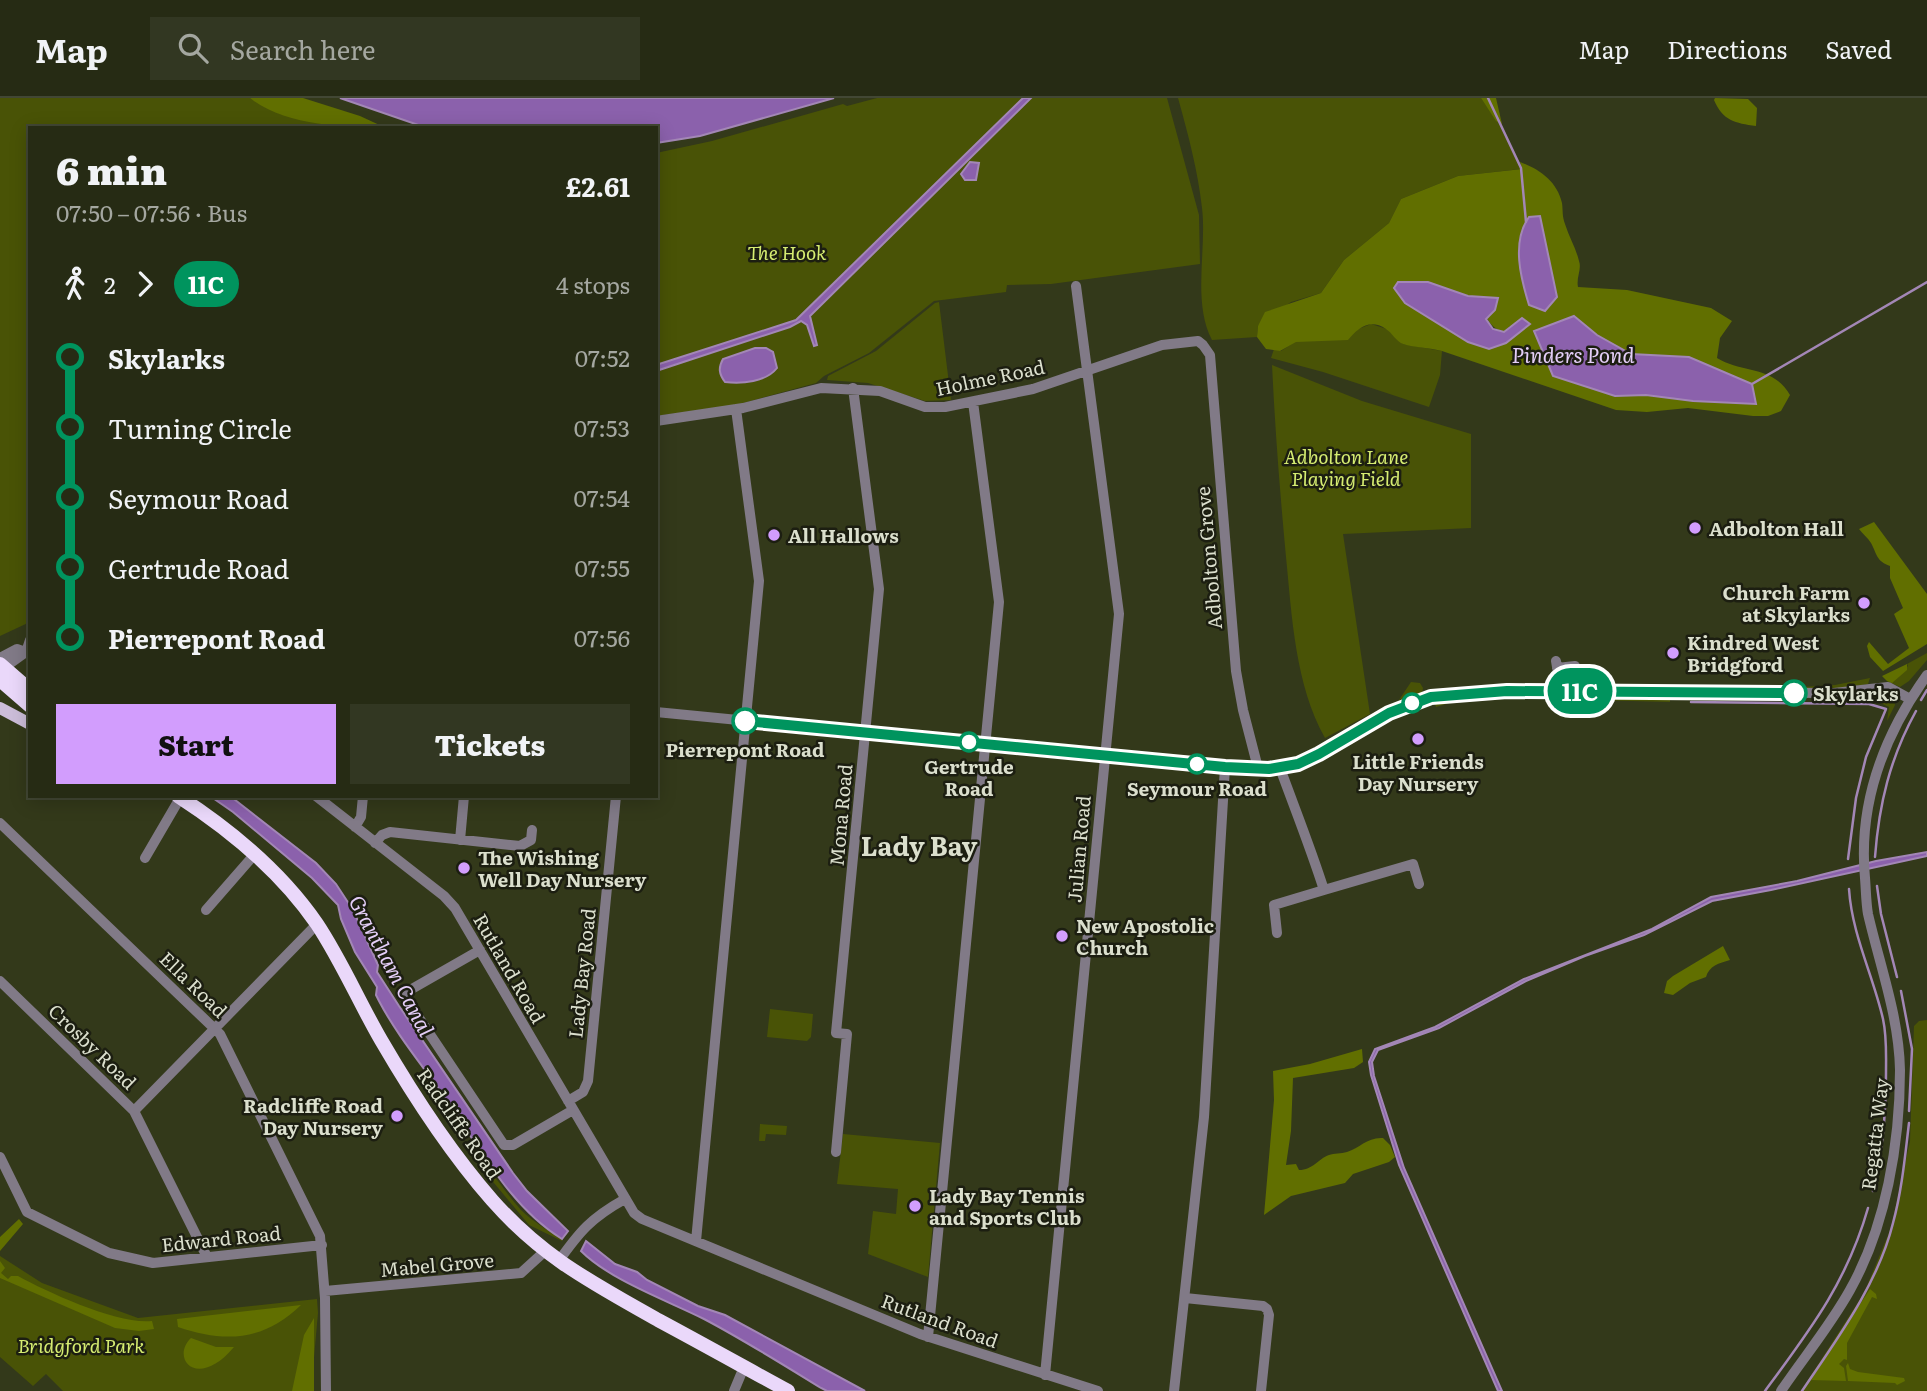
<!DOCTYPE html>
<html lang="en">
<head>
<meta charset="utf-8">
<style>
  :root { --surface:#262b14; --page:#323722; --text:#f1f3f6; --muted:#a4a7a0; --line:#424734; --accent:#d29dfd }
  body { margin:0; font-family:Literata,serif; background:var(--page); color:var(--text); height:100vh; display:flex; flex-direction:column; font-size:26px; white-space:nowrap }
  * { box-sizing:border-box; margin:0 }
  p { font-size:23px; color:var(--muted) }
  .icon { flex:none; width:38px; height:38px; fill:none; stroke:currentColor; stroke-width:2; stroke-linecap:round; stroke-linejoin:round }
  .map { position:relative; flex:1; overflow:hidden }
  .sheet { position:absolute; left:28px; top:28px; width:630px; height:672px; display:flex; flex-direction:column; background:var(--surface); border-radius:0px; box-shadow:0 4px 18px #0003,0 0 0 2px var(--line) }
  .sheet>* { flex:none }
  .badge { padding:0 14px; border-radius:23px; font-size:24px; line-height:46px }
  .map>.badge { position:absolute; translate:-50% -50%; box-shadow:0 0 0 4px #fff }
  .legs { display:flex; align-items:center; gap:10px; height:77px; padding:0 28px; font-size:23px }
  .legs p { margin-inline-start:auto }
  .overview { display:flex; align-items:center; justify-content:space-between; height:119px; padding:0 28px }
  h1 { font-size:38px; font-weight:800; line-height:52px }
  .primary-button { display:flex; gap:14px; margin-top:auto; padding:14px 28px }
  .primary-button a { flex:1; height:80px; border-radius:0px; background:var(--accent); color:#111; font-size:28px; font-weight:800; line-height:80px; text-align:center }
  .primary-button a+a { background:var(--page); color:var(--text) }
  ul { padding:0 28px; list-style:none }
  li { display:flex; align-items:center; gap:24px; height:70px; font-size:26px }
  li i { display:grid; place-items:center; width:10px; height:100%; margin:0 9px; background:currentColor }
  li i::after { content:''; width:18px; height:18px; margin:-9px; border:5px solid; border-radius:50%; background:var(--surface) }
  li p { margin-inline-start:auto }
  li:first-child i { background:linear-gradient(#0000 50%,currentColor 0) }
  li:last-child i { background:linear-gradient(currentColor 50%,#0000 0) }
  header { display:flex; align-items:center; gap:42px; box-sizing:border-box; height:98px; padding:0 35px; background:var(--surface); border-bottom:2px solid var(--line) }
  header strong { font-size:33px }
  nav { display:flex; gap:38px; margin-inline-start:auto; font-size:24px }
  .search { width:490px; height:63px; background:var(--page); display:flex; align-items:center; gap:18px; box-sizing:border-box; padding:0 24px; border-radius:0px; color:var(--muted); font-size:26px }
  .map>svg:first-child { display:block }
</style>
</head>
<body>
<header>
<strong>Map</strong>
<div class="search"><svg class="icon" aria-label="search" viewBox="0 0 24 24"><circle cx="10" cy="10" r="6"/><path d="M15 15l6 6"/></svg>Search here</div>
<nav><a>Map</a><a>Directions</a><a>Saved</a></nav>
</header>
<div class="map">
<svg width="1927" height="1293" viewBox="0 0 1927 1293">
  <rect width="100%" height="100%" fill="#33391a"/>
  <!-- green -->
  <path fill="#495306" d="M 0,0 L 250,0 L 280,16 L 344,30 L 30,30 L 30,524 L 0,538 Z
    M 877,0 L 1167,0 L 1199,117 L 1200,166 L 1051,186 L 1007,187 L 1006,194 L 934,203 L 869,255 L 824,278 L 816,285 L 736,307 L 656,318 L 656,55 L 712,43 L 843,6 L 847,8 Z
    M 1178,0 L 1481,0 L 1498,24 L 1521,71 L 1458,78 L 1401,101 L 1389,125 L 1344,162 L 1321,195 L 1291,204 L 1258,228 L 1257,239 L 1212,242 C 1192,204 1207,151 1202,110 C 1198,73 1188,36 1178,0 Z
    M 939,204 L 951,302 L 925,303 L 868,285 L 827,282 L 828,278 L 876,253 L 935,205 Z
    M 1371,226 L 1387,231 L 1403,246 L 1442,253 L 1440,277 L 1429,309 L 1323,274 L 1271,260 L 1274,251 L 1281,253 L 1298,242 L 1356,232 Z
    M 1272,267 L 1362,303 L 1471,336 L 1471,430 L 1343,436 L 1370,616 L 1325,640 C 1295,586 1292,519 1286,459 C 1280,395 1275,331 1272,267 Z
    M 1927,555 L 1927,562 L 1909,583 L 1900,589 L 1887,583 L 1890,583 L 1908,568 L 1907,566 Z
    M 1870,580 L 1868,586 L 1838,591 L 1801,591 L 1801,589 L 1835,587 Z
    M 1411,584 L 1420,585 L 1423,590 L 1422,595 L 1399,602 Z
    M 1886,595 L 1893,598 L 1895,607 L 1887,623 L 1889,609 L 1876,603 L 1832,603 L 1866,596 Z
    M 1525,597 L 1624,598 L 1670,601 L 1670,604 L 1518,600 L 1456,603 L 1436,609 L 1434,604 L 1472,598 Z
    M 770,911 L 813,916 L 811,939 L 807,943 L 767,939 Z
    M 1927,922 L 1927,1293 L 1801,1293 L 1864,1195 L 1891,1130 L 1910,1043 L 1914,928 L 1919,923 Z
    M 760,1026 L 787,1028 L 786,1037 L 766,1036 L 765,1043 L 759,1043 Z
    M 843,1036 L 940,1045 L 928,1179 L 868,1156 L 873,1113 L 896,1116 L 898,1091 L 837,1086 Z
    M 473,1053 C 491,1071 504,1093 521,1112 C 533,1124 548,1132 562,1141 L 562,1143 L 529,1127 L 470,1056 Z
    M 0,1158 L 42,1185 L 138,1220 L 317,1201 L 318,1215 L 311,1293 L 63,1293 L 46,1276 L 33,1288 L 0,1259 Z"/>
  <!-- forest -->
  <path fill="#616f00" fill-rule="evenodd" d="M 250,0 L 303,0 L 360,18 L 386,30 C 345,30 283,27 250,0 Z
    M 1481,0 L 1496,0 L 1502,26 L 1496,23 Z
    M 1715,0 L 1748,1 L 1757,10 L 1756,28 C 1735,25 1723,23 1714,2 Z
    M 1520,64 C 1539,71 1557,83 1562,105 C 1563,112 1562,118 1565,126 C 1569,139 1576,150 1579,163 C 1582,171 1576,180 1578,189 L 1627,192 L 1711,210 L 1732,223 L 1720,240 L 1717,260 C 1743,276 1773,267 1790,297 L 1781,313 L 1768,318 L 1753,318 L 1688,310 L 1647,314 L 1616,312 L 1442,253 C 1431,250 1411,249 1403,246 C 1396,243 1392,235 1386,231 C 1370,220 1358,230 1348,242 L 1296,244 L 1280,253 L 1266,251 L 1257,239 L 1258,228 L 1265,214 L 1321,195 L 1344,162 L 1389,125 L 1401,101 L 1458,78 L 1522,71 ZM 1428,184 L 1468,198 L 1481,200 C 1485,216 1487,229 1504,234 L 1510,228 L 1507,245 L 1489,251 L 1468,244 L 1405,205 ZM 1574,218 L 1597,237 L 1631,256 L 1689,259 L 1646,297 L 1615,298 L 1553,278 L 1534,233 Z
    M 1874,424 L 1927,496 L 1927,546 L 1883,573 L 1870,559 L 1867,548 L 1869,544 L 1888,566 L 1909,550 L 1894,516 L 1903,510 L 1890,480 L 1890,468 C 1876,463 1877,456 1871,445 C 1868,440 1862,435 1859,431 Z
    M 1907,566 L 1907,572 L 1892,585 L 1887,583 L 1882,578 Z
    M 1723,848 L 1730,862 C 1719,865 1709,868 1706,879 L 1690,885 L 1673,897 L 1664,895 L 1667,883 L 1673,878 Z
    M 1362,951 L 1363,964 L 1354,970 L 1293,980 L 1291,1033 L 1286,1067 L 1296,1066 L 1299,1072 C 1313,1072 1318,1061 1329,1057 C 1334,1055 1341,1056 1347,1054 C 1360,1050 1367,1039 1383,1040 L 1390,1047 L 1395,1059 L 1389,1064 L 1353,1076 L 1345,1085 L 1291,1098 L 1264,1117 L 1274,1002 L 1273,973 L 1310,966 Z
    M 19,1121 L 23,1126 L 0,1153 L 0,1139 Z
    M 0,1163 L 5,1170 L 1,1175 L 8,1181 L 11,1178 L 18,1178 C 49,1195 119,1227 152,1223 L 154,1231 L 139,1233 L 115,1230 L 0,1180 Z
    M 1870,1191 L 1876,1196 L 1877,1201 L 1872,1199 L 1847,1245 L 1847,1262 L 1844,1261 L 1839,1266 L 1844,1270 L 1846,1283 L 1811,1282 Z
    M 301,1207 C 264,1243 225,1245 178,1229 L 177,1221 Z
    M 314,1220 L 314,1293 L 292,1293 L 304,1237 Z
    M 191,1240 L 216,1249 L 234,1249 C 197,1293 170,1260 191,1240 Z
    M 1848,1265 L 1850,1271 L 1858,1274 L 1904,1280 L 1905,1283 L 1897,1287 L 1895,1285 L 1848,1283 L 1846,1268 Z"/>
  <!-- water -->
  <path fill="#8b61ac" stroke="#a387b6" stroke-width="2" d="M 340,0 L 834,0 L 700,38 L 656,45 L 656,30 L 427,30 Z
    M 1023,0 L 1031,0 L 810,218 L 817,247 L 814,248 L 807,227 L 801,223 L 790,229 L 656,273 L 656,267 L 796,222 Z
    M 970,64 L 979,65 L 976,82 L 965,82 L 961,76 Z
    M 1540,118 L 1557,199 L 1545,213 L 1529,207 C 1521,181 1511,144 1529,119 Z
    M 1398,184 L 1428,184 L 1468,198 L 1498,200 L 1495,212 L 1486,221 L 1493,231 L 1504,234 L 1522,220 L 1530,226 L 1506,245 L 1489,251 L 1468,244 L 1405,205 L 1394,190 Z
    M 1574,218 L 1597,237 L 1631,256 L 1689,259 L 1752,286 L 1756,306 L 1693,303 L 1646,297 L 1615,298 L 1553,278 L 1534,233 Z
    M 755,250 L 766,250 L 773,254 L 777,270 C 766,284 742,286 725,284 C 719,276 718,270 723,261 Z
    M 210,698 L 230,698 L 316,765 L 336,786 L 353,812 L 378,867 L 377,874 L 399,908 L 513,1075 L 527,1093 L 568,1133 L 562,1141 C 513,1111 483,1056 452,1010 C 428,974 399,941 379,903 L 376,897 L 377,889 L 355,854 L 341,821 L 338,807 L 312,780 L 233,714 Z
    M 1927,754 L 1927,758 L 1771,792 L 1712,803 L 1644,837 L 1585,858 L 1526,883 L 1439,930 L 1378,952 L 1372,964 L 1374,978 L 1404,1070 L 1502,1293 L 1498,1293 L 1399,1067 L 1371,977 L 1369,964 L 1375,951 L 1435,929 L 1524,881 L 1652,831 L 1711,799 L 1797,783 L 1876,763 Z
    M 586,1143 L 615,1166 L 637,1174 L 647,1182 L 698,1208 L 725,1217 L 865,1293 L 827,1293 L 821,1290 C 782,1266 744,1242 704,1221 C 666,1202 610,1182 581,1153 Z"/>
  <g fill="none" stroke-linecap="round" stroke-linejoin="round">
    <!-- stream -->
    <path stroke="#a387b6" stroke-width="2.5" d="M 1488,0 L 1521,70 L 1526,124
      M 1752,286 L 1927,184
      M 1921,602 L 1927,592
      M 1691,604 L 1869,606 L 1886,611 L 1866,659 L 1856,700 L 1848,761
      M 1875,759 C 1879,706 1890,660 1916,613
      M 1877,788 L 1881,816 L 1897,879
      M 1849,791 C 1852,837 1873,877 1883,921 C 1887,939 1886,957 1886,975 C 1886,1016 1883,1053 1873,1093
      M 1901,893 L 1912,951 L 1909,1013
      M 1765,1293 C 1810,1232 1847,1184 1868,1110
      M 1802,1293 C 1837,1241 1878,1186 1893,1125 C 1902,1092 1905,1058 1909,1025"/>
    <!-- minor -->
    <path stroke="#817a87" stroke-width="10" d="M 656,323 L 743,310 L 821,290 L 880,293 L 925,309 L 945,309 L 1033,291 L 1162,247 L 1198,243 L 1203,247 L 1210,257 L 1236,573 L 1243,612 L 1258,670
      M 26,554 L 30,542
      M 0,560 L 17,551 L 28,555
      M 1556,563 L 1561,593
      M 1557,570 L 1575,568
      M 1,572 L 26,554
      M 656,614 L 1225,669 C 1243,670 1262,673 1279,670 C 1328,662 1365,623 1410,605 C 1440,594 1475,594 1507,593 L 1834,595 L 1888,589 L 1910,601
      M 1280,670 C 1295,711 1311,751 1324,792 L 1413,766 L 1419,786
      M 316,698 L 444,798 L 455,810 L 634,1115 L 642,1121 L 920,1236 L 1098,1293
      M 0,725 L 220,936 L 320,1138 L 325,1200 L 326,1293
      M 355,729 L 361,719 L 363,698
      M 460,742 L 464,698
      M 375,745 L 382,737 L 390,734 L 520,748 L 531,742 L 532,732
      M 145,760 L 180,700
      M 206,812 L 254,757
      M 1277,835 L 1274,807 L 1324,792
      M 480,852 L 410,892 L 406,899 L 409,905 L 504,1047 L 513,1047 L 573,1012
      M 0,883 L 134,1013 L 207,1159
      M 568,1003 L 583,994 L 588,983 L 616,698
      M 134,1013 L 317,826
      M 836,1054 L 847,936 L 836,935 L 879,491 L 853,290
      M 0,1059 L 27,1114 L 109,1155 L 153,1165 L 322,1147
      M 696,1143 L 759,483 L 736,311
      M 558,1164 C 580,1133 591,1120 625,1101
      M 325,1193 L 521,1175 L 544,1154
      M 1185,1200 L 1263,1208 L 1267,1211 L 1269,1217 L 1261,1293
      M 928,1239 L 999,504 L 973,304
      M 1045,1277 L 1119,516 L 1076,188
      M 734,1293 L 744,1269
      M 1174,1293 L 1204,1019 L 1225,669
      M 1781,1293 C 1804,1259 1830,1228 1850,1192 C 1886,1128 1900,1045 1900,972 C 1899,919 1880,868 1868,816 C 1866,805 1866,792 1865,780 C 1858,705 1884,637 1927,577"/>
    <!-- major -->
    <path stroke="#ccbdd9" stroke-width="12" d="M 0,610 L 30,626"/>
    <!-- highway -->
    <path stroke="#ead8fa" stroke-width="14" d="M 0,566 L 30,592
      M 0,582 L 30,608
      M 178,698 C 229,731 282,775 317,826 C 341,862 359,904 381,942 C 413,997 450,1054 492,1102 C 543,1160 593,1185 658,1222 C 701,1245 744,1269 788,1293"/>
  </g>
  <g fill="none" stroke-linecap="round" stroke-linejoin="round">
    <defs>
      <path id="line-1" d="M 745,623 L 1225,669 L 1269,671 L 1298,666 L 1319,656 L 1389,615 L 1431,599 L 1507,593 L 1794,595"/>
    </defs>
    <!-- line-1 casing -->
    <use href="#line-1" stroke="#fff" stroke-width="16"/>
    <!-- line-1 -->
    <use href="#line-1" stroke="#00945e" stroke-width="10"/>
  </g>
  <!-- markers -->
  <g fill="#d29dfd" stroke="#1c1e11" stroke-width="2.5">
    <circle cx="1695" cy="430" r="7"/>
    <circle cx="774" cy="437" r="7"/>
    <circle cx="1864" cy="505" r="7"/>
    <circle cx="1673" cy="555" r="7"/>
    <circle cx="1418" cy="641" r="7"/>
    <circle cx="464" cy="770" r="7"/>
    <circle cx="1062" cy="838" r="7"/>
    <circle cx="397" cy="1018" r="7"/>
    <circle cx="915" cy="1108" r="7"/>
  </g>
  <g fill="#fff" stroke="#00945e" stroke-width="3.5">
    <circle cx="1794" cy="595" r="12"/>
    <circle cx="1412" cy="605" r="9"/>
    <circle cx="745" cy="623" r="12"/>
    <circle cx="969" cy="644" r="9"/>
    <circle cx="1197" cy="666" r="9"/>
  </g>
  <g text-anchor="middle" dominant-baseline="central" stroke-width="5" stroke-linejoin="round" paint-order="stroke">
    <!-- park labels -->
    <g font-size="19" font-style="italic" fill="#d6ed71" stroke="#1c1e11">
      <text x="787" y="154">The Hook</text>
      <text x="1346" y="358">Adbolton Lane<tspan x="1346" dy="22">Playing Field</tspan></text>
      <text x="81" y="1247">Bridgford Park</text>
    </g>
    <!-- street labels -->
    <g font-size="19" fill="#dbdfcd" stroke="#1c1e11">
      <text transform="translate(990 279) rotate(-12)">Holme Road</text>
      <text transform="translate(1208 460) rotate(-95)">Adbolton Grove</text>
      <text transform="translate(840 717) rotate(-85)">Mona Road</text>
      <text transform="translate(1078 751) rotate(-85)">Julian Road</text>
      <text transform="translate(510 870) rotate(60)">Rutland Road</text>
      <text transform="translate(581 875) rotate(-84)">Lady Bay Road</text>
      <text transform="translate(194 886) rotate(44)">Ella Road</text>
      <text transform="translate(93 948) rotate(44)">Crosby Road</text>
      <text transform="translate(460 1025) rotate(55)">Radcliffe Road</text>
      <text transform="translate(1874 1036) rotate(-83)">Regatta Way</text>
      <text transform="translate(221 1140) rotate(-6)">Edward Road</text>
      <text transform="translate(437 1166) rotate(-5)">Mabel Grove</text>
      <text transform="translate(940 1222) rotate(20)">Rutland Road</text>
    </g>
    <!-- poi labels -->
    <g font-size="19" font-weight="bold" fill="#dbdfcd" stroke="#1c1e11" text-anchor="start">
      <text x="1709" y="430">Adbolton Hall</text>
      <text x="788" y="437">All Hallows</text>
      <text x="1850" y="494" text-anchor="end">Church Farm<tspan x="1850" dy="22">at Skylarks</tspan></text>
      <text x="1687" y="544">Kindred West<tspan x="1687" dy="22">Bridgford</tspan></text>
      <text x="1418" y="663" text-anchor="middle">Little Friends<tspan x="1418" dy="22">Day Nursery</tspan></text>
      <text x="478" y="759">The Wishing<tspan x="478" dy="22">Well Day Nursery</tspan></text>
      <text x="1076" y="827">New Apostolic<tspan x="1076" dy="22">Church</tspan></text>
      <text x="383" y="1007" text-anchor="end">Radcliffe Road<tspan x="383" dy="22">Day Nursery</tspan></text>
      <text x="929" y="1097">Lady Bay Tennis<tspan x="929" dy="22">and Sports Club</tspan></text>
    </g>
    <!-- stop labels -->
    <g font-size="19" font-weight="bold" fill="#dbdfcd" stroke="#1c1e11">
      <text x="1813" y="595" text-anchor="start">Skylarks</text>
      <text x="745" y="651">Pierrepont Road</text>
      <text x="969" y="668">Gertrude<tspan x="969" dy="22">Road</tspan></text>
      <text x="1197" y="690">Seymour Road</text>
    </g>
    <!-- water labels -->
    <g font-size="21" font-style="italic" fill="#e4cef8" stroke="#1c1e11">
      <text x="1573" y="255">Pinders Pond</text>
      <text transform="translate(393 867) rotate(62)">Grantham Canal</text>
    </g>
    <!-- district labels -->
    <g font-size="26" font-weight="bold" fill="#dbdfcd" stroke="#1c1e11">
      <text x="919" y="746">Lady Bay</text>
    </g>
  </g>
</svg>
<b class="badge" style="left:1580px;top:593px;background:#00945e;color:#fff">11C</b>
<section class="sheet">
<div class="overview"><div><h1>6 min</h1><p>07:50 – 07:56 · Bus</p></div><b>£2.61</b></div>
<div class="legs"><svg class="icon" aria-label="walk" viewBox="0 0 24 24"><circle cx="13" cy="4" r="2"/><path d="M13 8l-2 6 4 7M11 14l-3 7M7 12l3-4h3l4 4"/></svg>2<svg class="icon" aria-label="forward" viewBox="0 0 24 24"><path d="M9 5l7 7-7 7"/></svg><b class="badge" style="background:#00945e;color:#fff">11C</b><p>4 stops</p></div>
<ul>
<li><i style="color:#00945e"></i><b>Skylarks</b><p>07:52</p></li>
<li><i style="color:#00945e"></i><span>Turning Circle</span><p>07:53</p></li>
<li><i style="color:#00945e"></i><span>Seymour Road</span><p>07:54</p></li>
<li><i style="color:#00945e"></i><span>Gertrude Road</span><p>07:55</p></li>
<li><i style="color:#00945e"></i><b>Pierrepont Road</b><p>07:56</p></li>
</ul>
<div class="primary-button"><a>Start</a><a>Tickets</a></div>
</section>
</div>
</body>
</html>
